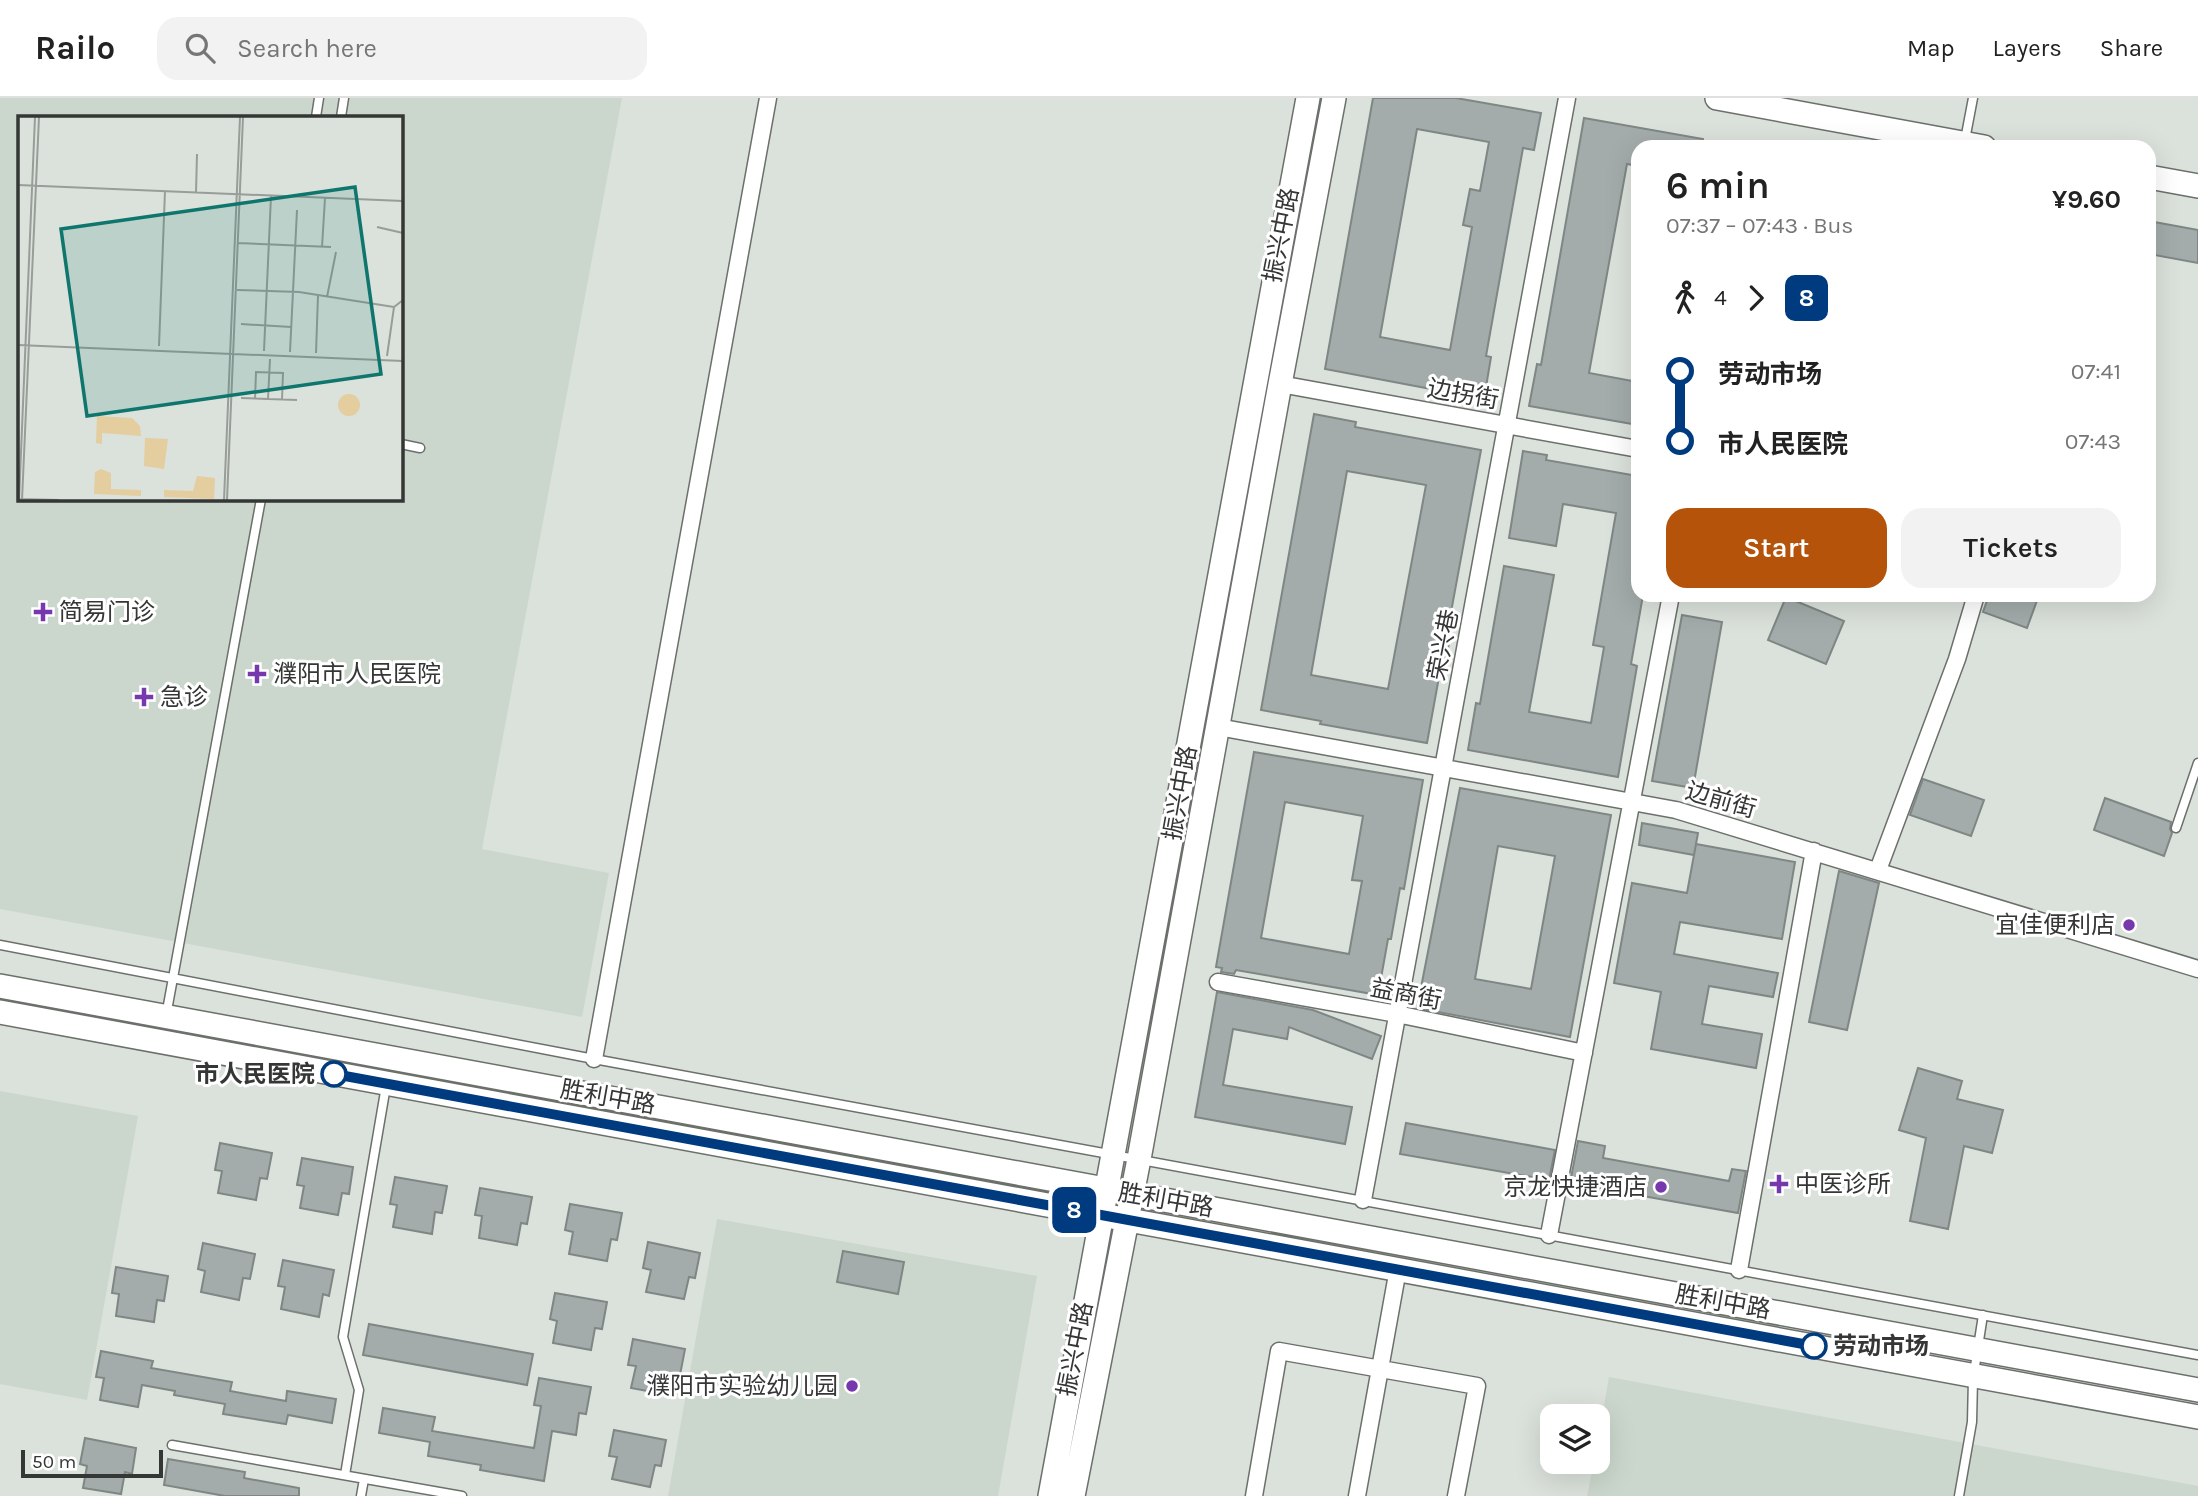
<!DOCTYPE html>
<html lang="en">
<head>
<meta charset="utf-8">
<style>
  :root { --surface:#fff; --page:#f2f2f2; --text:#222; --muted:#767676; --line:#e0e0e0; --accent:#b45309 }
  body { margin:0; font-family:Karla,"Noto Sans SC",sans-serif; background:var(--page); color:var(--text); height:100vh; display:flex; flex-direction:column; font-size:26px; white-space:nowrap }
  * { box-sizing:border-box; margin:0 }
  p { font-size:23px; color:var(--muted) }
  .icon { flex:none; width:38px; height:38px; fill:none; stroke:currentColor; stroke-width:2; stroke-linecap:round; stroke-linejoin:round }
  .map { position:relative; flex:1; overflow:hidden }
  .side { position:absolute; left:1631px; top:42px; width:525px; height:462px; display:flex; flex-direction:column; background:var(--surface); border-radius:21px; box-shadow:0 7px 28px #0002 }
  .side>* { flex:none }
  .badge { padding:0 14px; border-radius:10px; font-size:24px; line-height:46px }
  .controls { position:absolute; left:1540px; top:1306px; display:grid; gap:14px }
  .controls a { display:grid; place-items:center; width:70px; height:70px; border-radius:14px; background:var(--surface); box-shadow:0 7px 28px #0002; font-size:35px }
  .scale { position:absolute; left:21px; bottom:18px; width:142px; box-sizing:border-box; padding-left:7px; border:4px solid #343735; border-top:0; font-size:19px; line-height:24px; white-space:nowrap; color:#343735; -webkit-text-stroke:5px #fff; paint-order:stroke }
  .map>.badge { position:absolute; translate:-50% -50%; box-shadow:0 0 0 4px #fff }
  .legs { display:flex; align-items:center; gap:10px; height:77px; padding:0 35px; font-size:23px }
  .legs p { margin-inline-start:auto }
  .head { display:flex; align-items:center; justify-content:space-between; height:119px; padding:0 35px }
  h1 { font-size:38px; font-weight:600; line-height:52px }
  .primary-button { display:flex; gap:14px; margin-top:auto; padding:14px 35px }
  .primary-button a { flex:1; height:80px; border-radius:21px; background:var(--accent); color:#fff; font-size:28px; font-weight:600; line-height:80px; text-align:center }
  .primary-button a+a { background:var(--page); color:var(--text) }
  ul { padding:0 35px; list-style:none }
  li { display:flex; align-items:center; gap:24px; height:70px; font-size:26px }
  li i { display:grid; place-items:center; width:10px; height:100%; margin:0 9px; background:currentColor }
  li i::after { content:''; width:18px; height:18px; margin:-9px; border:5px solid; border-radius:50%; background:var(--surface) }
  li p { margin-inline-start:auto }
  li:first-child i { background:linear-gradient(#0000 50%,currentColor 0) }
  li:last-child i { background:linear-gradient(currentColor 50%,#0000 0) }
  header { display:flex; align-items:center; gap:42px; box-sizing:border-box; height:98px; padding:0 35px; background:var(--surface); border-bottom:2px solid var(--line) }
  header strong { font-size:33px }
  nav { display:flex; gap:38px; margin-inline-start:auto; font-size:24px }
  .search { width:490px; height:63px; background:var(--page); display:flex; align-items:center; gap:18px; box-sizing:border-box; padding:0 24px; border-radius:21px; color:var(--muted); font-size:26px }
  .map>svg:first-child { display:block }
</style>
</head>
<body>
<header>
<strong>Railo</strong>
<div class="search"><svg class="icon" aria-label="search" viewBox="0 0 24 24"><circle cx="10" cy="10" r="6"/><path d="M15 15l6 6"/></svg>Search here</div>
<nav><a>Map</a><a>Layers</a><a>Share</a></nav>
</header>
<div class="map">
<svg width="2198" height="1398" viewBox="0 0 2198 1398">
  <rect width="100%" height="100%" fill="#dbe1db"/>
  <!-- built -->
  <path fill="#cbd7cc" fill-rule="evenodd" d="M 0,0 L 622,0 L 482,751 L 609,775 L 582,919 L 0,811 ZM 19,19 L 401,19 L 401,401 L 19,401 Z
    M 0,993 L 138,1018 L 87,1302 L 0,1286 Z
    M 717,1121 L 1037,1178 L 998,1398 L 668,1398 Z
    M 1609,1279 L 2198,1388 L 2198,1398 L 1587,1398 L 1594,1363 L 1598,1363 L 1598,1342 Z"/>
  <!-- building -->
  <path fill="#a3acaa" stroke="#7f8785" stroke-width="2" fill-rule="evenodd" d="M 1373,0 L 1456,0 L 1541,15 L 1534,52 L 1523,50 L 1486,258 L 1491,259 L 1484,301 L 1325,271 ZM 1417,31 L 1489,44 L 1480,93 L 1470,91 L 1463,127 L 1472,129 L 1450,252 L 1380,239 Z
    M 1584,20 L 1703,41 L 1702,49 L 1638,49 L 1638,68 L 1627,66 L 1589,275 L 1638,284 L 1638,327 L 1529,308 L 1537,266 L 1541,267 Z
    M 2149,123 L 2198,132 L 2198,165 L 2149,156 Z
    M 1314,316 L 1356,324 L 1355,329 L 1481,352 L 1451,514 L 1454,515 L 1443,580 L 1439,579 L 1427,645 L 1320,626 L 1321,623 L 1261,612 ZM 1347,373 L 1426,387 L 1388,591 L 1311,577 Z
    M 1523,353 L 1547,357 L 1546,362 L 1638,378 L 1638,497 L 1643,497 L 1631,566 L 1637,568 L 1618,679 L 1468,652 L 1476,605 L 1480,606 L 1504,468 L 1554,477 L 1529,614 L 1591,625 L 1604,549 L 1593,547 L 1616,415 L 1563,406 L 1556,448 L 1509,440 Z
    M 1989,497 L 2039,497 L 2027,530 L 1983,514 Z
    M 1786,499 L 1844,523 L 1826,566 L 1768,542 Z
    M 1682,517 L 1722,524 L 1693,690 L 1652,683 Z
    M 1254,654 L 1423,682 L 1404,791 L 1400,790 L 1391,841 L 1388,841 L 1378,897 L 1236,872 L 1234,876 L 1221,874 L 1222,870 L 1216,869 ZM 1285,704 L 1363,718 L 1352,782 L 1362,783 L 1349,856 L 1261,840 Z
    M 1923,681 L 1984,702 L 1971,738 L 1910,717 Z
    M 1460,690 L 1611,717 L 1570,939 L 1417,910 ZM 1498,748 L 1555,758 L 1531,891 L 1475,881 Z
    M 2105,700 L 2171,724 L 2170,731 L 2172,735 L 2164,758 L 2094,732 Z
    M 1642,725 L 1698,735 L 1694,757 L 1639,747 Z
    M 1696,746 L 1795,764 L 1782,841 L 1680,824 L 1674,856 L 1778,875 L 1773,899 L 1709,888 L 1702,926 L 1762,936 L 1756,970 L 1651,951 L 1661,894 L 1614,885 L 1632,785 L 1687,795 Z
    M 1839,773 L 1879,785 L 1847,932 L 1809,924 Z
    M 1217,894 L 1313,912 L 1381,938 L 1372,961 L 1289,929 L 1287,941 L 1233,931 L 1223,987 L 1352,1009 L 1345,1046 L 1195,1019 Z
    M 1918,970 L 1962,983 L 1957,1001 L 2003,1012 L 1992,1055 L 1964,1048 L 1948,1131 L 1910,1123 L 1926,1040 L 1899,1032 Z
    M 1406,1025 L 1555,1052 L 1549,1082 L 1400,1056 Z
    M 1578,1043 L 1605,1048 L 1603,1060 L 1729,1083 L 1732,1071 L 1746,1073 L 1738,1115 L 1570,1085 Z
    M 220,1045 L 272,1055 L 267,1081 L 260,1080 L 256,1102 L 218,1095 L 222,1073 L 215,1072 Z
    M 302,1060 L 353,1069 L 349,1096 L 342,1095 L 338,1117 L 300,1110 L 304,1088 L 297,1087 Z
    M 395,1079 L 447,1088 L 442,1115 L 435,1114 L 432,1136 L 393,1129 L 397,1107 L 390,1106 Z
    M 480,1090 L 532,1099 L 527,1126 L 521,1125 L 517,1147 L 479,1140 L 482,1118 L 475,1117 Z
    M 570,1106 L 622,1115 L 617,1142 L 611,1141 L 607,1163 L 569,1156 L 573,1134 L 565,1132 Z
    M 648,1144 L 700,1155 L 695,1180 L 689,1179 L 684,1201 L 646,1194 L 651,1172 L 643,1170 Z
    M 203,1145 L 255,1156 L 250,1181 L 243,1180 L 239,1202 L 201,1194 L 205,1173 L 198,1171 Z
    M 843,1153 L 904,1164 L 898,1196 L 837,1184 Z
    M 283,1162 L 334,1172 L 329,1198 L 323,1196 L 319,1219 L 281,1211 L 285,1189 L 278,1188 Z
    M 116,1169 L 168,1178 L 164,1203 L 157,1202 L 154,1224 L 116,1218 L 119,1196 L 112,1195 Z
    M 555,1195 L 607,1204 L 602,1231 L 595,1230 L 591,1252 L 553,1245 L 557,1223 L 550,1221 Z
    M 369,1226 L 533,1256 L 527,1287 L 363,1257 Z
    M 633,1241 L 685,1251 L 680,1277 L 673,1275 L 669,1297 L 631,1290 L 636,1268 L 628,1267 Z
    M 101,1253 L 153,1263 L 151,1270 L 232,1284 L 230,1293 L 286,1303 L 287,1293 L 336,1301 L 332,1325 L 288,1317 L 286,1326 L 223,1316 L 225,1306 L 174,1297 L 175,1293 L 142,1287 L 138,1309 L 100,1302 L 104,1280 L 96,1279 Z
    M 539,1280 L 591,1289 L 586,1316 L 579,1315 L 576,1337 L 552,1333 L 544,1383 L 480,1372 L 481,1367 L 428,1358 L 430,1344 L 379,1335 L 383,1310 L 435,1319 L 432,1333 L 534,1350 L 541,1308 L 534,1307 Z
    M 614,1332 L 666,1342 L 661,1368 L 655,1367 L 650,1389 L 612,1381 L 617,1359 L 609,1358 Z
    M 85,1340 L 136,1350 L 132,1376 L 125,1374 L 121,1396 L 83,1390 L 87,1368 L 80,1366 Z
    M 168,1361 L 245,1374 L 244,1380 L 299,1390 L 299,1398 L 225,1398 L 164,1387 Z"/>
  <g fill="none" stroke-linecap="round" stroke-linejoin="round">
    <defs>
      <path id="lane" d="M 316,19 L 319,0
        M 341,19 L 344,0
        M 1965,42 L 1973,0
        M 401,346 L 420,350
        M 2176,730 L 2198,665
        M 0,847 L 594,961 L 2198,1257
        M 166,918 L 261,401
        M 172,1347 L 462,1398
        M 345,1377 L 359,1292 L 343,1239 L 386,988
        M 361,1398 L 364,1381
        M 1959,1398 L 1972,1324 L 1973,1281 L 1983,1217"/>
      <path id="street" d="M 1280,286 L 1638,351
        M 1218,629 L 1676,712 L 2198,871
        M 1878,772 L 1957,561 L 1976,497
        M 1218,884 L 1397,916 L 1584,955
        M 594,961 L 768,0
        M 1363,1102 L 1567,0
        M 1549,1137 L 1671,497
        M 1739,1172 L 1814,753
        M 1254,1398 L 1279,1253 L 1477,1288 L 1456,1398
        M 1357,1398 L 1398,1171"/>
      <path id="secondary" d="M 1717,0 L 1984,49
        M 2149,79 L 2198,88
        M 0,888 L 2198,1292
        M 0,914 L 2198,1319
        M 1050,1398 L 1308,0
        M 1073,1398 L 1139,1061 L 1280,286 L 1334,0"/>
    </defs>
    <!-- lane casing -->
    <use href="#lane" stroke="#6b706b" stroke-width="11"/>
    <!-- street casing -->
    <use href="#street" stroke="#6b706b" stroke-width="19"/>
    <!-- secondary casing -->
    <use href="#secondary" stroke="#6b706b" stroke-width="26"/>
    <!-- lane -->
    <use href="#lane" stroke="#fff" stroke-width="8"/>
    <!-- street -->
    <use href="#street" stroke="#fff" stroke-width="16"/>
    <!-- secondary -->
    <use href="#secondary" stroke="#fff" stroke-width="23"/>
  </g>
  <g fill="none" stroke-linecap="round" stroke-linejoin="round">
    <defs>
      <path id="line-1" d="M 334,976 L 1814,1248"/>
    </defs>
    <!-- line-1 casing -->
    <use href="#line-1" stroke="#fff" stroke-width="16"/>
    <!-- line-1 -->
    <use href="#line-1" stroke="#003b80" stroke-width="10"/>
  </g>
  <!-- markers -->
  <g fill="#7738ad" stroke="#fff" stroke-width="2.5">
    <path d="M39.5 503.5h7v7h7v7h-7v7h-7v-7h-7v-7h7z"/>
    <path d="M253.5 565.5h7v7h7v7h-7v7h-7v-7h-7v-7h7z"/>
    <path d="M140.5 588.5h7v7h7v7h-7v7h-7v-7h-7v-7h7z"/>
    <circle cx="2129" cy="827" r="7"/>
    <path d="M1775.5 1075.5h7v7h7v7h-7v7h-7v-7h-7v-7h7z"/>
    <circle cx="1661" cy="1089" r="7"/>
    <circle cx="852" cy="1288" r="7"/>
  </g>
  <g fill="#fff" stroke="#003b80" stroke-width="3.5">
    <circle cx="334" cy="976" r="12"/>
    <circle cx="1814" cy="1248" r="12"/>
  </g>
  <g text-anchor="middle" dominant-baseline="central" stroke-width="6" stroke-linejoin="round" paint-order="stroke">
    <!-- street labels -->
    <g font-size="24" fill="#343735" stroke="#fff">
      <text transform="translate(1281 137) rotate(-79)">振兴中路</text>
      <text transform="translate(1463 296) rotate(10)">边拐街</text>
      <text transform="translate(1443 547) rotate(-79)">荣兴巷</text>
      <text transform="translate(1180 695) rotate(-80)">振兴中路</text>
      <text transform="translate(1721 702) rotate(16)">边前街</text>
      <text transform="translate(1406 896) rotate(11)">益商街</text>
      <text transform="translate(608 999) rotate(10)">胜利中路</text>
      <text transform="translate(1166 1102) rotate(10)">胜利中路</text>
      <text transform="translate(1723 1204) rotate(10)">胜利中路</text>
      <text transform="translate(1075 1251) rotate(-79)">振兴中路</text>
    </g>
    <!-- poi labels -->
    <g font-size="24" fill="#343735" stroke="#fff" text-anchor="start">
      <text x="59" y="514">简易门诊</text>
      <text x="273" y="576">濮阳市人民医院</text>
      <text x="160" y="599">急诊</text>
      <text x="2115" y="827" text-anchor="end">宜佳便利店</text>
      <text x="1795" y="1086">中医诊所</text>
      <text x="1647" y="1089" text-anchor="end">京龙快捷酒店</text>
      <text x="838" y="1288" text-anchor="end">濮阳市实验幼儿园</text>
    </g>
    <!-- stop labels -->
    <g font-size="24" font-weight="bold" fill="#343735" stroke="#fff" text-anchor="end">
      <text x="315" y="976">市人民医院</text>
      <text x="1833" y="1248" text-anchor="start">劳动市场</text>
    </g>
  </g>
  <!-- overview -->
  <g transform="translate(18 18)">
    <rect width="385" height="385" fill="#dbe1db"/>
    <path d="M320 289a11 11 0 1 1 22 0a11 11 0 1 1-22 0ZM 79,300 L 114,302 L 122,310 L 123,320 L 84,317 L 84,328 L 78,327 ZM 127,322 L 150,323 L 146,353 L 126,350 ZM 83,353 L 93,357 L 93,373 L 123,374 L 123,380 L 76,378 L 77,356 ZM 179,360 L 197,362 L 196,383 L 146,381 L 146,374 L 175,375 Z" fill="#e4cd9f"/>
    <path fill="none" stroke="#989d99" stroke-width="2" d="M 0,69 L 385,85M 178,77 L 179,38M 359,111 L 385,117M 220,127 L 313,131M 304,131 L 307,82M 219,174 L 281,176 L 376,191M 309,181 L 318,136M 223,208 L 273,211M 0,229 L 385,245M 141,230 L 147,75M 246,235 L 253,80M 272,236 L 279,94M 298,237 L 300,179M 369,240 L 376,191 L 385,184M 223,282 L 279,284M 237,283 L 238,256 L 265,257 L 264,284M 250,283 L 252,243M 2,383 L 41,384M 1,384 L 17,1M 4,384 L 21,1M 206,384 L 222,1M 209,384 L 225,1"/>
    <path fill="#0f766e" fill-opacity="0.15" stroke="#0f766e" stroke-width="3.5" d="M 337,71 L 363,258 L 69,300 L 43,113 Z"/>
    <rect width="385" height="385" fill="none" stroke="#343735" stroke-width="3.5"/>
  </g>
</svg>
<div class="controls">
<a><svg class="icon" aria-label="layers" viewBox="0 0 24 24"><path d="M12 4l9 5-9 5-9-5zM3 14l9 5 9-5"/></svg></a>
</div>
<div class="scale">50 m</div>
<b class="badge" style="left:1074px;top:1112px;background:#003b80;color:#fff">8</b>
<section class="side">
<div class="head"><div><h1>6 min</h1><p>07:37 – 07:43 · Bus</p></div><b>¥9.60</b></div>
<div class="legs"><svg class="icon" aria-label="walk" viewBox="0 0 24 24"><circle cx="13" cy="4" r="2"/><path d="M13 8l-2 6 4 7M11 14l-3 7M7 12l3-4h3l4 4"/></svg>4<svg class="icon" aria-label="forward" viewBox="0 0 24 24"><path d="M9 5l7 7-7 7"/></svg><b class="badge" style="background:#003b80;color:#fff">8</b></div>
<ul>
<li><i style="color:#003b80"></i><b>劳动市场</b><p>07:41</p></li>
<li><i style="color:#003b80"></i><b>市人民医院</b><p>07:43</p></li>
</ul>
<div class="primary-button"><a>Start</a><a>Tickets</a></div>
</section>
</div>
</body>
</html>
